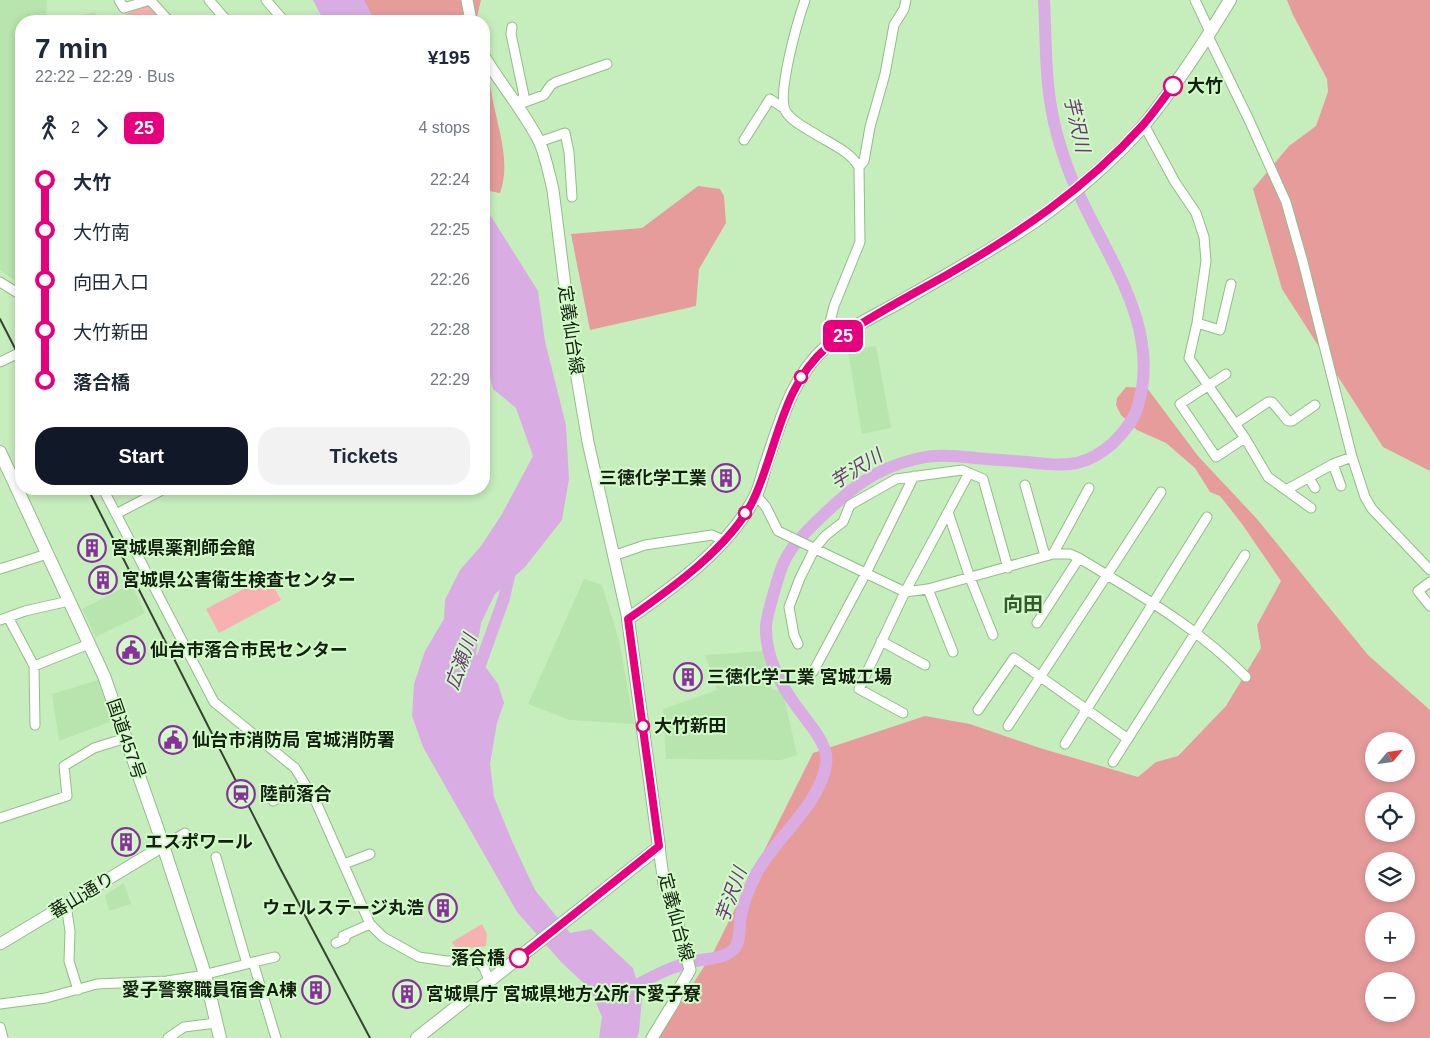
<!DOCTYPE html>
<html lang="en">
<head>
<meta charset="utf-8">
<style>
  :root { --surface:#fff; --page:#f2f2f3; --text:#1f2937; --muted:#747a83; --accent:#111827 }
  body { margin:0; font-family:Helvetica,"Noto Sans JP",sans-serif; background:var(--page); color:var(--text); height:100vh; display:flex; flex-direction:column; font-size:19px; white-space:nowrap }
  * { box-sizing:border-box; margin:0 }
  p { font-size:16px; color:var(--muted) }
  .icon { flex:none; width:28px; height:28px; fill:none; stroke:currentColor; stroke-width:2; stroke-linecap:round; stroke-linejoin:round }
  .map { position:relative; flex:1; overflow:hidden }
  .side { position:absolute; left:15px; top:15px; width:475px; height:480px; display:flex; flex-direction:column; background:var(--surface); border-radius:20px; box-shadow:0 2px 8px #0003 }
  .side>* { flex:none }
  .badge { padding:0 10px; border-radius:8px; font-size:18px; line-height:32px }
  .needle { width:32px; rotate:61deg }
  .tools { position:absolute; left:1365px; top:732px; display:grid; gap:10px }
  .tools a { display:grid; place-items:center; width:50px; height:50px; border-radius:50%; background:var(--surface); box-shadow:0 2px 8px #0003; font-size:25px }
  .map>.badge { position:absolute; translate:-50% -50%; box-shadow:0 0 0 2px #fff }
  .legs { display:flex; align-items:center; gap:8px; height:55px; padding:0 20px; font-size:16px }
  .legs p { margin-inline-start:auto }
  .head { display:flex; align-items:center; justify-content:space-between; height:85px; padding:0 20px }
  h1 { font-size:28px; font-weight:600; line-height:38px }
  .button { display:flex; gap:10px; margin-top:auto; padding:10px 20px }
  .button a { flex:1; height:58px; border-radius:20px; background:var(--accent); color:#fff; font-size:20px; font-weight:600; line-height:58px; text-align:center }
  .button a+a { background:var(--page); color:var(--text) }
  ul { padding:0 20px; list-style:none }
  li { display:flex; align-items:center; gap:18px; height:50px; font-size:19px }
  li i { display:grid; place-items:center; width:8px; height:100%; margin:0 6px; background:currentColor }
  li i::after { content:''; width:12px; height:12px; margin:-6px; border:4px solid; border-radius:50%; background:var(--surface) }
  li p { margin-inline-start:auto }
  li:first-child i { background:linear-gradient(#0000 50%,currentColor 0) }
  li:last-child i { background:linear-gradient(currentColor 50%,#0000 0) }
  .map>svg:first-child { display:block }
</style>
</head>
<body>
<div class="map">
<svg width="1430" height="1038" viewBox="0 0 1430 1038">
  <rect width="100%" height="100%" fill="#c6eebc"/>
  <!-- built -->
  <path fill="#b8e4ad" d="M 0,0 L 47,0 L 46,21 L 21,21 L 21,285 L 0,270 Z
    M 94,12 L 103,21 L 61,21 Z
    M 876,346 L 891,428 L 862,434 L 848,350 Z
    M 584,579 L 602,585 L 619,640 L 634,724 L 570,720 L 528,704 Z
    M 131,584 L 145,613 L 96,637 L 82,609 Z
    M 765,651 L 772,689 L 783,692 L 797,755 L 781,760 L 666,759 L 663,709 L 717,690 L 705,655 Z
    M 98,680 L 112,721 L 59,741 L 52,694 Z
    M 124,883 L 131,904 L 109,911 L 105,895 Z"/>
  <!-- green -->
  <path fill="#f6b1b0" d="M 150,3 L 164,21 L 129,21 L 124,15 Z
    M 268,576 L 281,600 L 219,633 L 206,609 Z
    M 482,924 L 487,934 L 486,946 L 456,949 L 452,942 Z"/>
  <!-- forest -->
  <path fill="#e79c9c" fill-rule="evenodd" d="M 328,0 L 481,0 L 477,17 L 478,21 L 343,21 Z
    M 1287,0 L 1430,0 L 1430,471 L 1383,447 L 1282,289 L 1253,189 L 1289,146 L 1316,126 L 1328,92 L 1327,79 L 1293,15 Z
    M 484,48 C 488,63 489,76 491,90 C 496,124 512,160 500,193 L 484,190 Z
    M 698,186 L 720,189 L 724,196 L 726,223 L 699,269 L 696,306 L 590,330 L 571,234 L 642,228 Z
    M 1126,387 L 1147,388 L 1198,456 L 1257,519 L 1368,655 L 1430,710 L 1430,1038 L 658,1038 L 714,951 L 813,753 L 925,716 L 970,724 L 1040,748 L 1138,777 L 1156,762 L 1178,756 L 1226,706 L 1261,648 L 1257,625 L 1281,581 L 1242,524 L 1220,496 L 1210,492 L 1195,468 L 1166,443 L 1137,430 L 1121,415 L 1116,405 L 1117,398 ZM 1374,741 L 1406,741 L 1406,774 L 1374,774 ZM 1374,801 L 1406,801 L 1406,834 L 1374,834 ZM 1374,861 L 1406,861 L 1406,894 L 1374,894 ZM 1374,921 L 1406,921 L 1406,954 L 1374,954 ZM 1374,981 L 1406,981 L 1406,1014 L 1374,1014 Z"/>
  <!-- water -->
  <path fill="#d9ade4" d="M 313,0 L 364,0 L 375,21 L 324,21 Z
    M 484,208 L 489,213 L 538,291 L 545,341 L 566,425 L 569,479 L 562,520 L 525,567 L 495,594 L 481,623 L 476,654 L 498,684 L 504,703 L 497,723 L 490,764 L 494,797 L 512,841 L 535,890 L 570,933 L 591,929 L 633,968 L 642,998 L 639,1032 L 637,1038 L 599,1038 L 602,1017 L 590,989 L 561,962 L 517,912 L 423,747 L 412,716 L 414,684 L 425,651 L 444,619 L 445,600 L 460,570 L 481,546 L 502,514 L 533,456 L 516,408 L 493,389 L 488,369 L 484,304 Z"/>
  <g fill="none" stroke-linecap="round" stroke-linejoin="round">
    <!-- river -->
    <path stroke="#d9ade4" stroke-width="12" d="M 476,676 L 504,598 L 511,567
      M 624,992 C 648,979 674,964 701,960 C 712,958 725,958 734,949 C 741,941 739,925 741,915 C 744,902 749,888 755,876 C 773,840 821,804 826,764 C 829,746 813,729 803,715 C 783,690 765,660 766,626 C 767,615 771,603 774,592 C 778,579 781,564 789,553 C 796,541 807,531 817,521 C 848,491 872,469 916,459 C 939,453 962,457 986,459 C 1000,460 1014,461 1028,462 C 1044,464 1060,466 1077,463 C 1090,460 1103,452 1113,443 C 1123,433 1132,423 1137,409 C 1166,321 1095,244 1067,166 C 1061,149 1055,130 1052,112 C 1045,76 1046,37 1044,0"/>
    <defs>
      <path id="minor" d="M 119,0 L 124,8 L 150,0
        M 150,0 L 169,21
        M 209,0 L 227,21
        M 266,0 L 284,21
        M 805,0 C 798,20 776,95 786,112 C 793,123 810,130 820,137 C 834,145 851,153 859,167 L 860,242 L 834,306 L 829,326 L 827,346
        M 1195,0 L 1210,32
        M 512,27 L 511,34 L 524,96 L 517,105
        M 1208,36 L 1249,120 L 1286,202 L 1303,262 L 1352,457 L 1365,497 L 1372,509 L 1430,570
        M 517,105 L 544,95 L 551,85 L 556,82 L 607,64
        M 1144,125 L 1175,182 L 1196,213 L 1204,237 L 1206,261 L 1197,323 L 1189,358 L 1245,438 L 1268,477 L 1311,508
        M 744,140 L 770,99 L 785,109
        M 539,142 L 565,133 L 569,152 L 572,197
        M 859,167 L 864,161 L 870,127 L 885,74 L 894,25 L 904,9 L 906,0
        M 0,282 L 21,295
        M 1197,323 L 1220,330 L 1231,284
        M 0,362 L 21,352
        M 1226,374 L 1180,404 L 1216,457 L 1245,438
        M 1235,424 L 1268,402 L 1272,402 L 1288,421 L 1292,421 L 1315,405
        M 1333,464 L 1341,486
        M 1309,478 L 1315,488
        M 1025,485 L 1045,556
        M 103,489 L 214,702 L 295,768 L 316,802 L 370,924 L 383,937 L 419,957 L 446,961 L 472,960 L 480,963 L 484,968 L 489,980
        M 1286,490 L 1333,464 L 1352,457
        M 756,495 L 766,507 L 778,531 L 905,592 L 928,589 L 1053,554 L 1070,554 L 1079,558 L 1107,575 L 1161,492
        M 948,512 L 970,578 L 993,635
        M 116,514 L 164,489
        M 1053,554 L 1089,488
        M 613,556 L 645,545 L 712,535 L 725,541
        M 0,569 L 47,554
        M 1430,582 L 1418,591 L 1430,606
        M 928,589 L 953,652
        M 8,617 L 34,666 L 89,644
        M 0,620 L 25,611 L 69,601
        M 1037,623 L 1079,558
        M 881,641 L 925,665
        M 798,644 L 794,635 L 789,607 L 800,578 L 815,548 L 825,536 L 843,522 L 850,505 L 896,479 L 962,470 L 983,479 L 1008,568
        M 34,666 L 35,725
        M 813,672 L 866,573 L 914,476
        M 978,710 L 1014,658 L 1128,739
        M 903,713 L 859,689 L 905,592 L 969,473
        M 1008,726 L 1107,575 C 1157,605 1205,635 1246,677
        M 1065,744 L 1207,517
        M 1113,762 L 1245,555
        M 273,801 L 305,784
        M 0,818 L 67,796 L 64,766 L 94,748 L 126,738
        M 163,846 L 185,833
        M 344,864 L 370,854
        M 66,905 L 70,931 L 69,961 L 78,990
        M 336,943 L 345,939 L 343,936 L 370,924
        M 253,962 L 276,1038
        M 249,963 L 275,957
        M 0,1004 L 46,998 L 97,984 L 167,981 L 199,976 L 247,964 L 216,857
        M 0,1027 L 3,1038
        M 168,1038 L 184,1027 L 216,1023"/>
      <path id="major" d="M 467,0 L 471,21
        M 484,56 C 501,85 524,111 539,141 C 546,156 549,174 553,190 L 575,366 L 588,442 L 628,619
        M 0,944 L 163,846
        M 652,1038 L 674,1002 L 679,989 L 690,970 L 683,940 L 664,884 L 659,847"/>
      <path id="highway" d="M 0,452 L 104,676 L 158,830 L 205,974 L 220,1038
        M 417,1038 L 659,847 L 628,619 C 675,586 728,549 755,497 C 760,488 762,477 765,467 C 780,424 791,377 827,346 C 849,328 876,315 900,302 C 944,276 991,251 1034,222 C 1070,197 1115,159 1144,125 C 1176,86 1204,43 1230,0"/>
    </defs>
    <!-- minor casing -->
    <use href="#minor" stroke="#94bb8a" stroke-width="11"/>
    <!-- major casing -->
    <use href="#major" stroke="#94bb8a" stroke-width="13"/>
    <!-- highway casing -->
    <use href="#highway" stroke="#94bb8a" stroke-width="14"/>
    <!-- minor -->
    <use href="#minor" stroke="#fff" stroke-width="9"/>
    <!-- major -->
    <use href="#major" stroke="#fff" stroke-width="11"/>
    <!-- highway -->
    <use href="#highway" stroke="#fff" stroke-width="12"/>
    <!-- rail -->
    <path stroke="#33452e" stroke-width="2" d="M 0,319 L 21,360
      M 88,489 L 280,868 L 370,1038"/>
  </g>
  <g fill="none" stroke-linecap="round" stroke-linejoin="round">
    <defs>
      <path id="line-1" d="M 519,958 L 659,846 L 628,619 C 671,589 736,543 756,494 C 778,443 783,385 827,347 C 833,341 842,336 850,331 C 880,311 913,294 945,276 C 1018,234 1085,189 1142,126 C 1153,114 1163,99 1173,86"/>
    </defs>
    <!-- line-1 casing -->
    <use href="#line-1" stroke="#fff" stroke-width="11"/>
    <!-- line-1 -->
    <use href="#line-1" stroke="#e6007e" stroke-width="8"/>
  </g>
  <!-- icons -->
  <defs>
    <symbol id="building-ring" viewBox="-11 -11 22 22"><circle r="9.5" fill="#d3fbc9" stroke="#88309c" stroke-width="1.5"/><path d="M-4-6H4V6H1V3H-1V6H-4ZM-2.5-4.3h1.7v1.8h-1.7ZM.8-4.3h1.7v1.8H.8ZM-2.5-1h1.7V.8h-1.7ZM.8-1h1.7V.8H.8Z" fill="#88309c"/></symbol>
    <symbol id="civic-ring" viewBox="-11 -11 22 22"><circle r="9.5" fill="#d3fbc9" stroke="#88309c" stroke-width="1.5"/><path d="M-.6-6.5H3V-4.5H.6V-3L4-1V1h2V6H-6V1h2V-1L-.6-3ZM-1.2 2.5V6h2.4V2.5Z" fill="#88309c"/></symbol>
    <symbol id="station-ring" viewBox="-11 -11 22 22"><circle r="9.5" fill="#d3fbc9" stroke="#88309c" stroke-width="1.5"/><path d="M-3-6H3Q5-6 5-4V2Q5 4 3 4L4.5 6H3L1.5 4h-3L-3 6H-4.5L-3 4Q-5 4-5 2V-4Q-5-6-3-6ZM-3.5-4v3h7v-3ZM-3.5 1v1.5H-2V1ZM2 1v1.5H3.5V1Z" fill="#88309c"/></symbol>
  </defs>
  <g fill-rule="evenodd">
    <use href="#building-ring" x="710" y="462" width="32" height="32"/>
    <use href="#building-ring" x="76" y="532" width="32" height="32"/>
    <use href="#building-ring" x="87" y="564" width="32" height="32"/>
    <use href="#civic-ring" x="115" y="634" width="32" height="32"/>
    <use href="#building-ring" x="672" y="661" width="32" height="32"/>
    <use href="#civic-ring" x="157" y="724" width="32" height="32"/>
    <use href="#station-ring" x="225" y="778" width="32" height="32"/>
    <use href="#building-ring" x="110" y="826" width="32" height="32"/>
    <use href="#building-ring" x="427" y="892" width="32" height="32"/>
    <use href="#building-ring" x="300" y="974" width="32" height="32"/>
    <use href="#building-ring" x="391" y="978" width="32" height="32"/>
  </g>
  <!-- markers -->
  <g fill="#fff" stroke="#e6007e" stroke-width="2.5">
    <circle cx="1173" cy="86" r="9"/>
    <circle cx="801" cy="377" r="6"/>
    <circle cx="745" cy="513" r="6"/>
    <circle cx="643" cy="726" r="6"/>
    <circle cx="519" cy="958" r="9"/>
  </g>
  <g text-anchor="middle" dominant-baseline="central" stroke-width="4" stroke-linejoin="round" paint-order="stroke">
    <!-- stop labels -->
    <g font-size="18" font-weight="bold" fill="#13210f" stroke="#d3fbc9" text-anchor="start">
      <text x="1187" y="86">大竹</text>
      <text x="654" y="726">大竹新田</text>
      <text x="505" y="958" text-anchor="end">落合橋</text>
    </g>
    <!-- street labels -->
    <g font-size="18" fill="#13210f" stroke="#d3fbc9">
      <text transform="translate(571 330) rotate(82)">定義仙台線</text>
      <text transform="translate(126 739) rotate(71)">国道457号</text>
      <text transform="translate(82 895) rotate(-31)">蕃山通り</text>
      <text transform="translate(676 917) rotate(75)">定義仙台線</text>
    </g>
    <!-- poi labels -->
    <g font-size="18" font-weight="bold" fill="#13210f" stroke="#d3fbc9" text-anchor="start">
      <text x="707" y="478" text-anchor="end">三徳化学工業</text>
      <text x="111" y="548">宮城県薬剤師会館</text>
      <text x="122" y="580">宮城県公害衛生検査センター</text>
      <text x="150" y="650">仙台市落合市民センター</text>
      <text x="707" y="677">三徳化学工業 宮城工場</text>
      <text x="192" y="740">仙台市消防局 宮城消防署</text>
      <text x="260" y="794">陸前落合</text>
      <text x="145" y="842">エスポワール</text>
      <text x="424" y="908" text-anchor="end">ウェルステージ丸浩</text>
      <text x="297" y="990" text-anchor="end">愛子警察職員宿舎A棟</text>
      <text x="426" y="994">宮城県庁 宮城県地方公所下愛子寮</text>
    </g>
    <!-- water labels -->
    <g font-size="19" font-style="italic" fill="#6e397b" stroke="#d3fbc9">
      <text transform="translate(1077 124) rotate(77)">芋沢川</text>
      <text transform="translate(856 469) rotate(-32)">芋沢川</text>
      <text transform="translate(461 662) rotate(-70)">広瀬川</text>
      <text transform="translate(731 895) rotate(-70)">芋沢川</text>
    </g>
    <!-- quarter labels -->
    <g font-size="20" font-weight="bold" fill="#36582d" stroke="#d3fbc9">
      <text x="1023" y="604">向田</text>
    </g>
  </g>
</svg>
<div class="tools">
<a><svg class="needle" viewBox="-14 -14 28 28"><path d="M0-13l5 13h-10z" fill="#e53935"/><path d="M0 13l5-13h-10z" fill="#747a83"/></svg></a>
<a><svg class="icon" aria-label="locate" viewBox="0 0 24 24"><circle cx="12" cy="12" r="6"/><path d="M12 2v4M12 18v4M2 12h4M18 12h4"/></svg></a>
<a><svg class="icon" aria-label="layers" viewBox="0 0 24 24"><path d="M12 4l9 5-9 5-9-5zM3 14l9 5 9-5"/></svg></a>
<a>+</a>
<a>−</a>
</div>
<b class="badge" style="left:843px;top:336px;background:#e6007e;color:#fff">25</b>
<section class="side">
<div class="head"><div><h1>7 min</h1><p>22:22 – 22:29 · Bus</p></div><b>¥195</b></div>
<div class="legs"><svg class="icon" aria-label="walk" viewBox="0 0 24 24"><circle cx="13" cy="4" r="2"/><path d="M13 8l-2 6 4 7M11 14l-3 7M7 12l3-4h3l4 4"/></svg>2<svg class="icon" aria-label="forward" viewBox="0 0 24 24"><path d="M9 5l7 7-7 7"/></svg><b class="badge" style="background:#e6007e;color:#fff">25</b><p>4 stops</p></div>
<ul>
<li><i style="color:#e6007e"></i><b>大竹</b><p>22:24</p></li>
<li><i style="color:#e6007e"></i><span>大竹南</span><p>22:25</p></li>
<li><i style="color:#e6007e"></i><span>向田入口</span><p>22:26</p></li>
<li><i style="color:#e6007e"></i><span>大竹新田</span><p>22:28</p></li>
<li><i style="color:#e6007e"></i><b>落合橋</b><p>22:29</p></li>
</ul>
<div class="button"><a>Start</a><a>Tickets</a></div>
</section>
</div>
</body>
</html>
